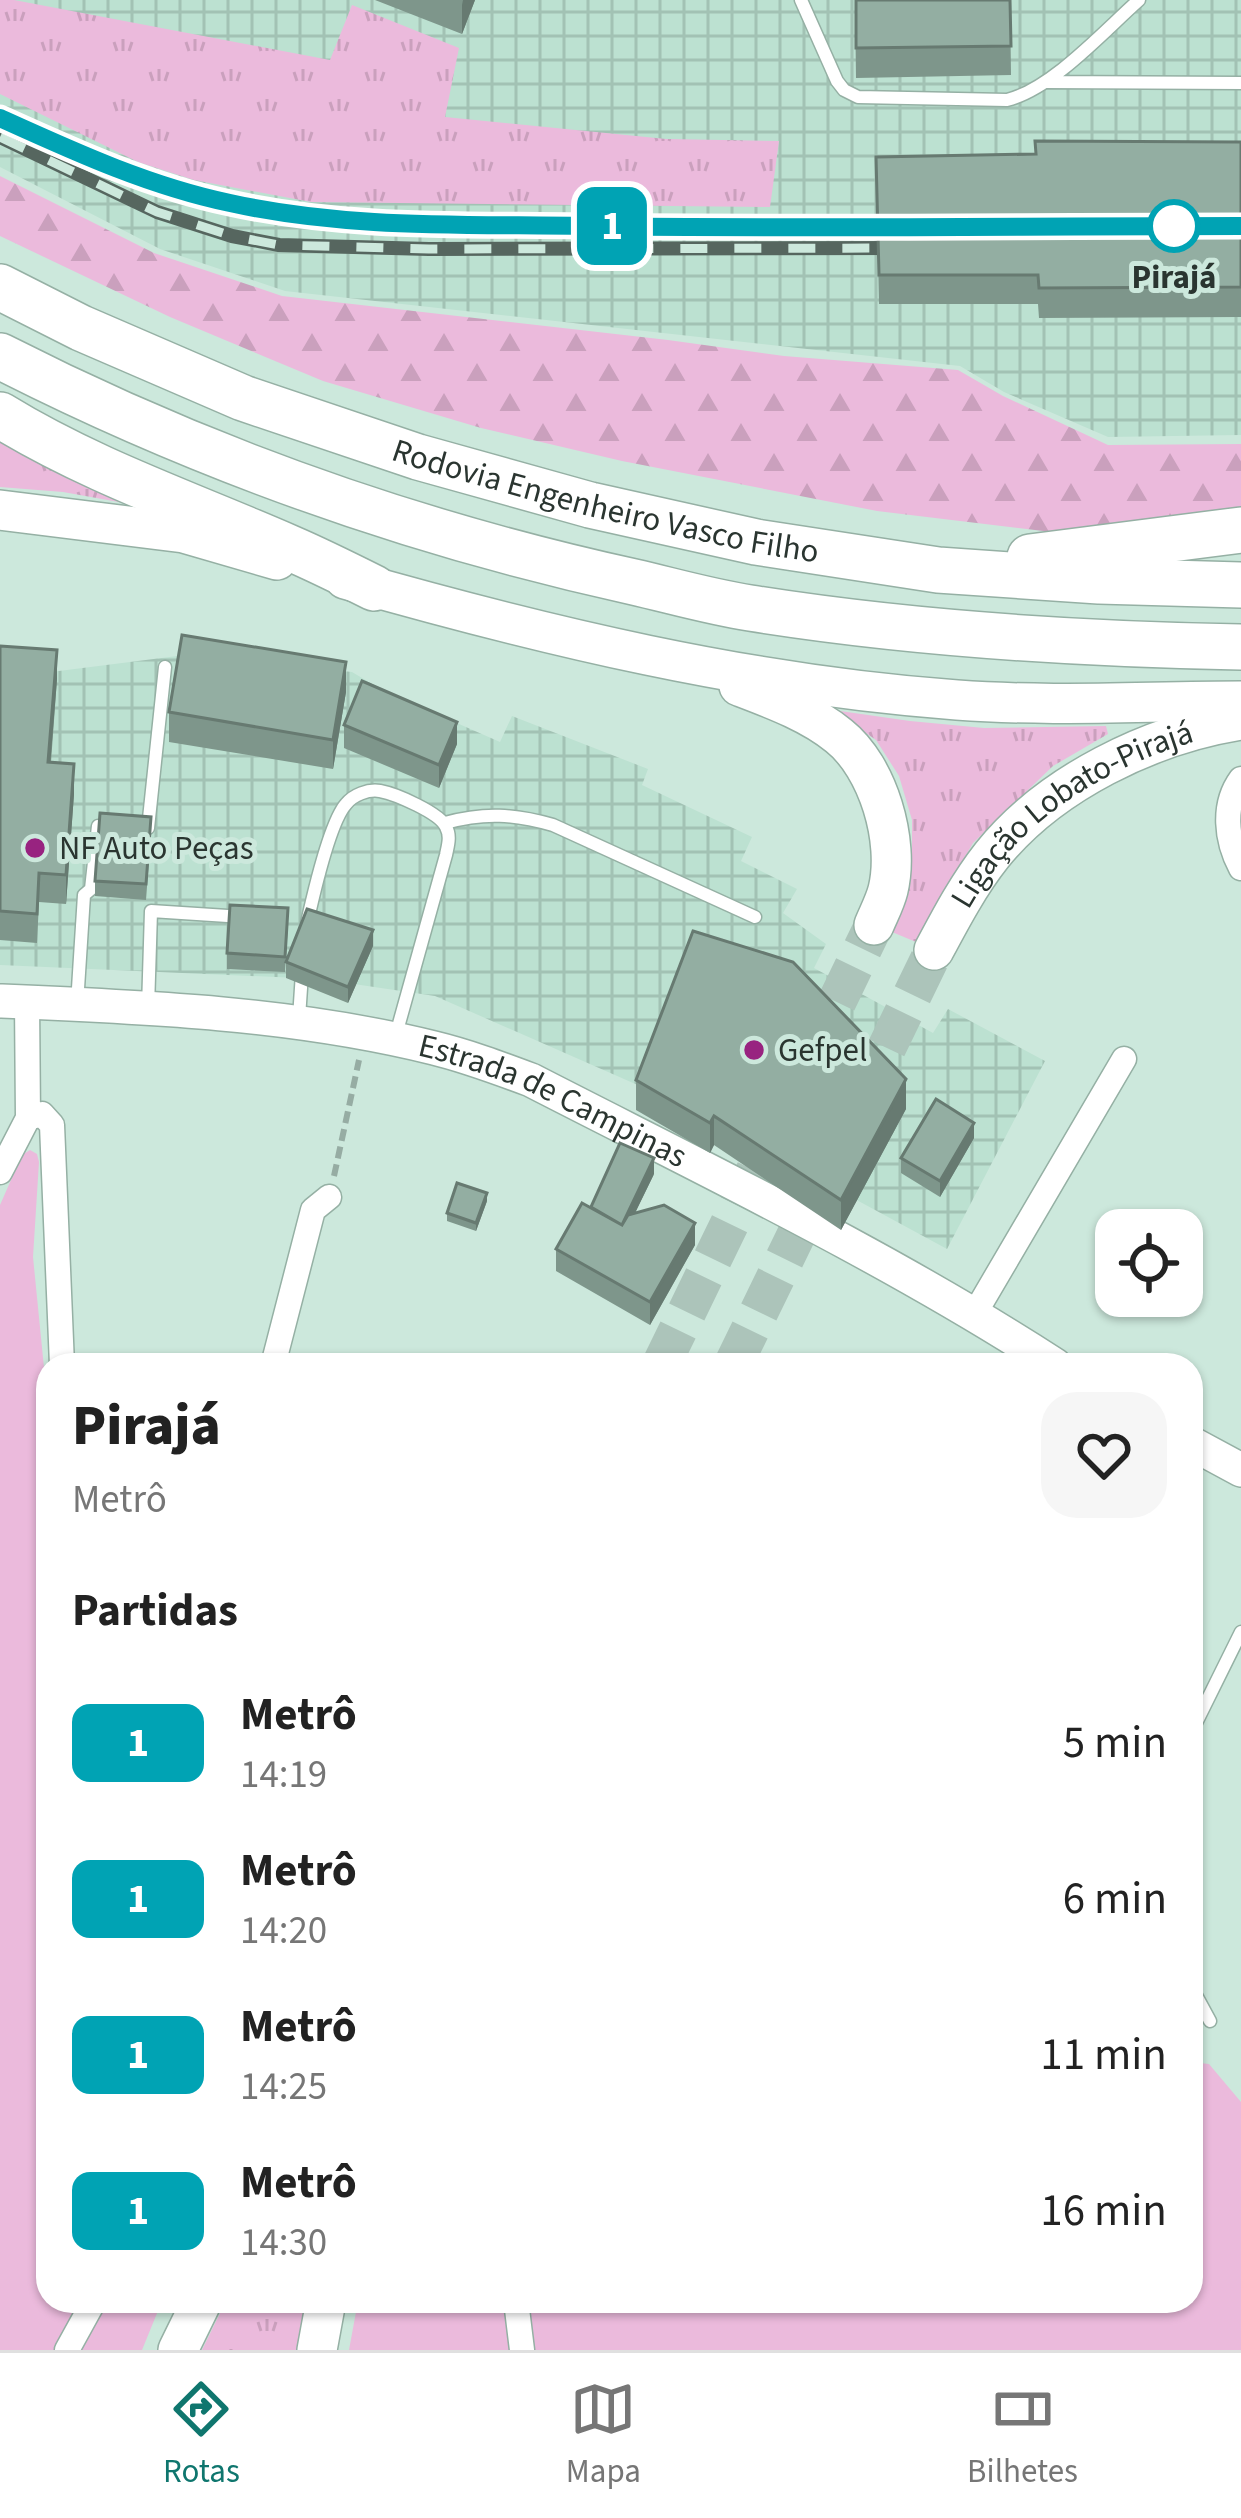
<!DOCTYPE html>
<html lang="pt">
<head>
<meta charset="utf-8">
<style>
  :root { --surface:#fff; --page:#f6f6f6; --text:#222; --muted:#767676; --line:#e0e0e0; --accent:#0f766e }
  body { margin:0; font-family:"Source Sans 3",sans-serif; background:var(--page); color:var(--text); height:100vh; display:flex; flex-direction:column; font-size:45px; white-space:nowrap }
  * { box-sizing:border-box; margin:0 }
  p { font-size:39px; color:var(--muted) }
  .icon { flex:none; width:66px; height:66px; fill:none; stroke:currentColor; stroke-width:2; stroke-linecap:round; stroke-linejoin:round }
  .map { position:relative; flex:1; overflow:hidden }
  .details { position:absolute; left:36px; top:1353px; width:1167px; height:960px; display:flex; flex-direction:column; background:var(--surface); border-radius:36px; box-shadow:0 3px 9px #0004 }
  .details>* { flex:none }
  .badge { padding:0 24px; border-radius:18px; font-size:42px; line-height:78px }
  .fabs { position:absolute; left:1095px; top:1209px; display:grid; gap:24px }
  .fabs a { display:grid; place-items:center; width:108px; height:108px; border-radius:24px; background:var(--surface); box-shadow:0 3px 9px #0004; font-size:60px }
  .map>.badge { position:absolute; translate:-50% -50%; box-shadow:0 0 0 6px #fff }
  h2 { padding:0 36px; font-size:45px; line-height:108px }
  .round { display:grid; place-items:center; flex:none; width:126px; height:126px; border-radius:36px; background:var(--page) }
  .overview { display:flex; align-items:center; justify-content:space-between; height:204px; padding:0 36px }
  h1 { font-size:57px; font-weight:800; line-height:90px }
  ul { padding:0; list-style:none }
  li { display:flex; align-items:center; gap:36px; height:156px; padding:0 36px }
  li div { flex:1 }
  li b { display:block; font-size:45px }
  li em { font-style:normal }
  li .badge { min-width:132px; font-weight:700; text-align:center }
  .menu { display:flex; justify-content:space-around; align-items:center; height:168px; border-top:3px solid var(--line); background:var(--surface); font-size:33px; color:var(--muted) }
  .menu a { display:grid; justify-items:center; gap:6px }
  .menu .selected { color:var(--accent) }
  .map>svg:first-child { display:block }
</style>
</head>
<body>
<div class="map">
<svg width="1241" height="2350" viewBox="0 0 1241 2350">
  <defs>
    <pattern id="industrial-grid" width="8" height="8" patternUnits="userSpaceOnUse" patternTransform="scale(3)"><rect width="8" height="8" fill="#bce1d1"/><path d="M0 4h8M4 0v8" fill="none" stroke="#a2c2b4"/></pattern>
    <pattern id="grass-tufts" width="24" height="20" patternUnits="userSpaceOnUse" patternTransform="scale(3)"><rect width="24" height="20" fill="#ebbadc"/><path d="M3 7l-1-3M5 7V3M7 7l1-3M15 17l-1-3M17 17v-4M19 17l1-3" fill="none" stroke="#caa0bd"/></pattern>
    <pattern id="forest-firs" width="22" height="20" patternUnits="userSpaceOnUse" patternTransform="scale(3)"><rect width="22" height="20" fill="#ebbadc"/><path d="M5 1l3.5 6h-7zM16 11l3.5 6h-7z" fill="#caa0bd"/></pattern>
  </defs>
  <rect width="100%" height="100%" fill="#cce8dc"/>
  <!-- industrial -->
  <path fill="url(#industrial-grid)" d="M 0,0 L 1241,0 L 1241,435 L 1108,437 L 1004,392 L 960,366 L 285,291 L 160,249 L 0,167 Z
    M 193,654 L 352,672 L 384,691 L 500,742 L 512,716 L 648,769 L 642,785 L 752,837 L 741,861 L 797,889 L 783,913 L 826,944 L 814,968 L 933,1033 L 948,1009 L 1045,1061 L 947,1249 L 674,1101 L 435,996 L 320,979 L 0,965 L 0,668 L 51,672 Z"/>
  <!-- grass -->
  <path fill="url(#grass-tufts)" d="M 0,0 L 14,0 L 330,60 L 352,5 L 459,48 L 445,117 L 666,139 L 779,141 L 770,207 L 311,202 L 194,180 L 138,162 L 0,94 Z
    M 0,438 L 152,508 L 63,492 L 0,487 Z
    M 833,710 L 910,721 L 984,728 L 1106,726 L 1108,734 L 1053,766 L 973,843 L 916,942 L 892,932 L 912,861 L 912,820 L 899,776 L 876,740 Z
    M 226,2301 L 306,2301 L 298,2350 L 202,2350 Z"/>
  <!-- forest -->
  <path fill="url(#forest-firs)" d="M 0,176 L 154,253 L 282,296 L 668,340 L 784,356 L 958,370 L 1003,396 L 1108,445 L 1241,444 L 1241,512 L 1094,537 L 877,511 L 622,461 L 481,428 L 323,381 L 170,317 L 0,236 Z"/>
  <!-- green -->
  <path fill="#ebbadc" d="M 30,1150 L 37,1154 L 39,1162 L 33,1257 L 48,1408 L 48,2301 L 162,2301 L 142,2350 L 0,2350 L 0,1205 L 22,1155 Z
    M 1191,2062 L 1209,2064 L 1241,2102 L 1241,2350 L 349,2350 L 358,2301 L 1191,2301 Z"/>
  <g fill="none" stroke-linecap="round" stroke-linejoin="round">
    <!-- primary-tunnel -->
    <path stroke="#acc4ba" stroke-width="39" stroke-dasharray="39 20" stroke-linecap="butt" d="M 811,1055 L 874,925
      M 861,1101 L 934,950
      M 661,1365 L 778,1124
      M 733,1365 L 820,1186"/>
    <defs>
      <path id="service" d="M 801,0 L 837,81 L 844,90 L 858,97 L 1007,100 C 1052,89 1104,31 1139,0
        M 1047,82 L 1241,83
        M 445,823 C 484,812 515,814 553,825 L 755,917
        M 144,828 L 148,828 L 165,667
        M 307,923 C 313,896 330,822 346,804 C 353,795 368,789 380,791 C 396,794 440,813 446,827 C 451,836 448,845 446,855 L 395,1038
        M 77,1004 L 84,895 L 91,889 L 98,826 L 112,827
        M 148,1008 L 151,911 L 243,917
        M 299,1018 L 302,973
        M 1191,1733 L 1241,1632
        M 1191,1986 L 1210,2021"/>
      <path id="minor" d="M 1241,779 C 1222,805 1226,840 1241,868
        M 28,1118 L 42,1114 L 52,1125 L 62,1365
        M 0,1172 L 28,1118 L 27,1002
        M 975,1313 L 1124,1059
        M 273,1365 L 313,1210 L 329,1197
        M 516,2301 L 522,2350
        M 67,2350 L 94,2301"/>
      <g id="secondary">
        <path id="s1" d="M 0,1001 C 145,1007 293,1013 434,1048 C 467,1056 499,1068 531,1080 C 708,1171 888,1257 1055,1365"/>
        <path d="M 1191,1443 L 1241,1470"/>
      </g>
      <g id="primary">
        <path d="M 0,510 L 184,533 L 277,560"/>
        <path d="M 345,579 C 545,636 749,685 957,700 C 1051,707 1146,701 1241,701"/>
        <path d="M 739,686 C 773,699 811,713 839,736 C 878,767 900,841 888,890 C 885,902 879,913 874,925"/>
        <path id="s2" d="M 934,950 C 951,918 969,884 992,855 C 1050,783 1151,734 1241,720"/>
        <path d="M 178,2350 L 202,2301"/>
        <path d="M 317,2350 L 326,2301"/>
      </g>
      <g id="motorway">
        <path id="s3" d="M 0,287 L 81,328 L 243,398 L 418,457 L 590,505 L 756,542 L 938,570 L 1099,581 L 1241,585"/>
        <path d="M 0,356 C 200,458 415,534 634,582 C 673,591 711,602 750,608 C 913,634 1076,644 1241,647"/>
        <path d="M 0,415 C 91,471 192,505 290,548 C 318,560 346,574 374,588"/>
        <path d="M 1030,557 L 1241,530"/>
      </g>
    </defs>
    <!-- service casing -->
    <use href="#service" stroke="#95b0a4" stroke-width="15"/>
    <!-- minor casing -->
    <use href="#minor" stroke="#95b0a4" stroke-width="27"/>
    <!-- secondary casing -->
    <use href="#secondary" stroke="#95b0a4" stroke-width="36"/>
    <!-- primary casing -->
    <use href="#primary" stroke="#95b0a4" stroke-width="42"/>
    <!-- motorway casing -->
    <use href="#motorway" stroke="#95b0a4" stroke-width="48"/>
    <!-- path -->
    <path stroke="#96aca3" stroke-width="6" stroke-dasharray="12 6" stroke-linecap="butt" d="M 334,1176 L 359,1060"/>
    <!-- service -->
    <use href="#service" stroke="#fff" stroke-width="12"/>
    <!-- minor -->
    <use href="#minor" stroke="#fff" stroke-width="24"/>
    <!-- secondary -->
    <use href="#secondary" stroke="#fff" stroke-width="33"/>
    <!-- primary -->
    <use href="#primary" stroke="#fff" stroke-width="39"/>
    <!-- motorway -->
    <use href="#motorway" stroke="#fff" stroke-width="45"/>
    <defs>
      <path id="rail" d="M 0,118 C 75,152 149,185 230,203 C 340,228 454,224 565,225 C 680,226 796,226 911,226
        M 0,137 L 157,212 L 232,236 L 279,245 L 429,249 L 909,248"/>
    </defs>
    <!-- rail casing -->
    <use href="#rail" stroke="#56665f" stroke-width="14"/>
    <!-- rail -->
    <use href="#rail" stroke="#cce8dc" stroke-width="9" stroke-dasharray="27" stroke-linecap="butt"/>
  </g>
  <!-- wall -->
  <path fill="#7e968b" d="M 375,0 L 475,0 L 462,34 Z
    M 855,0 L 1010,0 L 1011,75 L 856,78 Z
    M 1241,142 L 1241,317 L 1039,318 L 1038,304 L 879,304 L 876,157 L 1035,154 Z
    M 0,646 L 57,679 L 51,762 L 74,794 L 66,904 L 39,902 L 37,943 L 0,940 Z
    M 346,692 L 333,769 L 169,742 L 169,712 Z
    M 344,725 L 457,744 L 439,788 L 344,748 Z
    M 151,833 L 146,900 L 95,896 L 95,881 Z
    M 288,924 L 285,972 L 227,969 L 227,953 Z
    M 373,946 L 348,1003 L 286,978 L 286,962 Z
    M 636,1080 L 906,1109 L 841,1230 L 714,1145 L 710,1153 L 636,1110 Z
    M 974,1138 L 940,1197 L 901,1173 L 901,1158 Z
    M 654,1174 L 635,1213 L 695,1245 L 650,1325 L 556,1271 L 556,1249 Z
    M 487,1201 L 476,1231 L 447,1221 L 447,1213 Z"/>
  <!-- shaded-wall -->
  <path fill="#677a71" d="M 463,0 L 475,0 L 462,34 L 462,5 Z
    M 57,650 L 57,679 L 48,792 L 48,762 Z
    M 346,662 L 346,692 L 333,769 L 333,740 Z
    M 457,722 L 457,744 L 439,788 L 439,765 Z
    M 74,764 L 74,794 L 66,904 L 66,875 Z
    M 373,930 L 373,946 L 348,1003 L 348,987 Z
    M 906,1079 L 906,1109 L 841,1230 L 841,1200 Z
    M 714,1116 L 714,1145 L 710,1153 L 710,1123 Z
    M 974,1123 L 974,1138 L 940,1197 L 940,1181 Z
    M 654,1158 L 654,1174 L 620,1244 L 620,1229 Z
    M 487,1193 L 487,1201 L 476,1231 L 476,1223 Z
    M 695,1223 L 695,1245 L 650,1325 L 650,1302 Z"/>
  <!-- building -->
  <path fill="#93aea2" stroke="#677a71" stroke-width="3" d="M 856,0 L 1010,0 L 1011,46 L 856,48 Z
    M 1035,141 L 1241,142 L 1241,287 L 1039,288 L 1038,275 L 879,275 L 876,157 L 1036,154 Z
    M 182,635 L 346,662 L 333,740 L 169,712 Z
    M 0,646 L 57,650 L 48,762 L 74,764 L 66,875 L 39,873 L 37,914 L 0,911 Z
    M 362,681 L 457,722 L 439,765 L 344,725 Z
    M 100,813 L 151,817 L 146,884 L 95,881 Z
    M 230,905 L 288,908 L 285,957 L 227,953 Z
    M 307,909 L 373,930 L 348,987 L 286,962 Z
    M 693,931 L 793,962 L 906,1079 L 841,1200 L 714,1116 L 710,1123 L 636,1080 Z
    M 936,1099 L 974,1123 L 940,1181 L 901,1158 Z
    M 620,1143 L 654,1158 L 622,1225 L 591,1207 Z
    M 457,1183 L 487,1193 L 476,1223 L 447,1213 Z
    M 582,1203 L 622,1225 L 628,1215 L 664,1205 L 695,1223 L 650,1302 L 556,1249 Z"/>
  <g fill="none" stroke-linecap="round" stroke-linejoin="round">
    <defs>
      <path id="line" d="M 0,118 C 75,152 149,186 230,203 C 347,229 466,224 584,226 C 803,229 1022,226 1241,226"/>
    </defs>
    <!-- line casing -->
    <use href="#line" stroke="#fff" stroke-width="27"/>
    <!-- line -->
    <use href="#line" stroke="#00a3b4" stroke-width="18"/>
  </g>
  <!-- markers -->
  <circle fill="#fff" stroke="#00a3b4" stroke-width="6" cx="1174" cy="226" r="24"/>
  <g fill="#982380" stroke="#cce8dc" stroke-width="4.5">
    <circle cx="35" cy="848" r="12"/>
    <circle cx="754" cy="1050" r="12"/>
  </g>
  <g text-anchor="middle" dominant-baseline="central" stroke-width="10" stroke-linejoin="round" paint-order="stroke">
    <!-- stop labels -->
    <g font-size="33" font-weight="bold" fill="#2a3530" stroke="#cce8dc">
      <text x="1174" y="277">Pirajá</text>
    </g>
    <!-- street labels -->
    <g font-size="33" fill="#2a3530" stroke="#cce8dc">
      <text stroke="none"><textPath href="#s3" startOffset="645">Rodovia Engenheiro Vasco Filho</textPath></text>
      <text stroke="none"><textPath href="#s2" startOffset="201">Ligação Lobato-Pirajá</textPath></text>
      <text stroke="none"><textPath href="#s1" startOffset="567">Estrada de Campinas</textPath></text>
    </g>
    <!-- poi labels -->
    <g font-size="33" fill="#2a3530" stroke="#cce8dc" text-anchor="start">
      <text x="59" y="848">NF Auto Peças</text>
      <text x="778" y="1050">Gefpel</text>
    </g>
  </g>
</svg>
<div class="fabs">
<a><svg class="icon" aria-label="locate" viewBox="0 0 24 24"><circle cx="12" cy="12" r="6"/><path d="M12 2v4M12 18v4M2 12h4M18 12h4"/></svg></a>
</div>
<b class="badge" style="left:612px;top:226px;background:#00a3b4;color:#fff">1</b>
<section class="details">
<div class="overview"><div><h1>Pirajá</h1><p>Metrô</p></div><a class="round"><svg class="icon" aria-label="heart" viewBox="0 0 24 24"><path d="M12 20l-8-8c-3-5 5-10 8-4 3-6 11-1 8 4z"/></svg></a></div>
<h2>Partidas</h2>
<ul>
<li><span class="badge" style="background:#00a3b4;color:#fff">1</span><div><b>Metrô</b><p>14:19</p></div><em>5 min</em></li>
<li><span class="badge" style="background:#00a3b4;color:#fff">1</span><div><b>Metrô</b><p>14:20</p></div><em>6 min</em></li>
<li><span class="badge" style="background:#00a3b4;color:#fff">1</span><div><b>Metrô</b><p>14:25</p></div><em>11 min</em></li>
<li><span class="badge" style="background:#00a3b4;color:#fff">1</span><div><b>Metrô</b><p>14:30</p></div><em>16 min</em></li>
</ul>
</section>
</div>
<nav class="menu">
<a class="selected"><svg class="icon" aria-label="directions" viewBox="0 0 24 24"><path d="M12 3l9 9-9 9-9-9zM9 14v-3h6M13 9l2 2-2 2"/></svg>Rotas</a>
<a><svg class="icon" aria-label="map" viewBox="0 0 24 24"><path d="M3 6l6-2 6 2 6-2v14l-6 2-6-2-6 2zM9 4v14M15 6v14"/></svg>Mapa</a>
<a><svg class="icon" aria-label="tickets" viewBox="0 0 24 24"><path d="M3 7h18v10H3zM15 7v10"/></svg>Bilhetes</a>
</nav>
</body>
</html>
